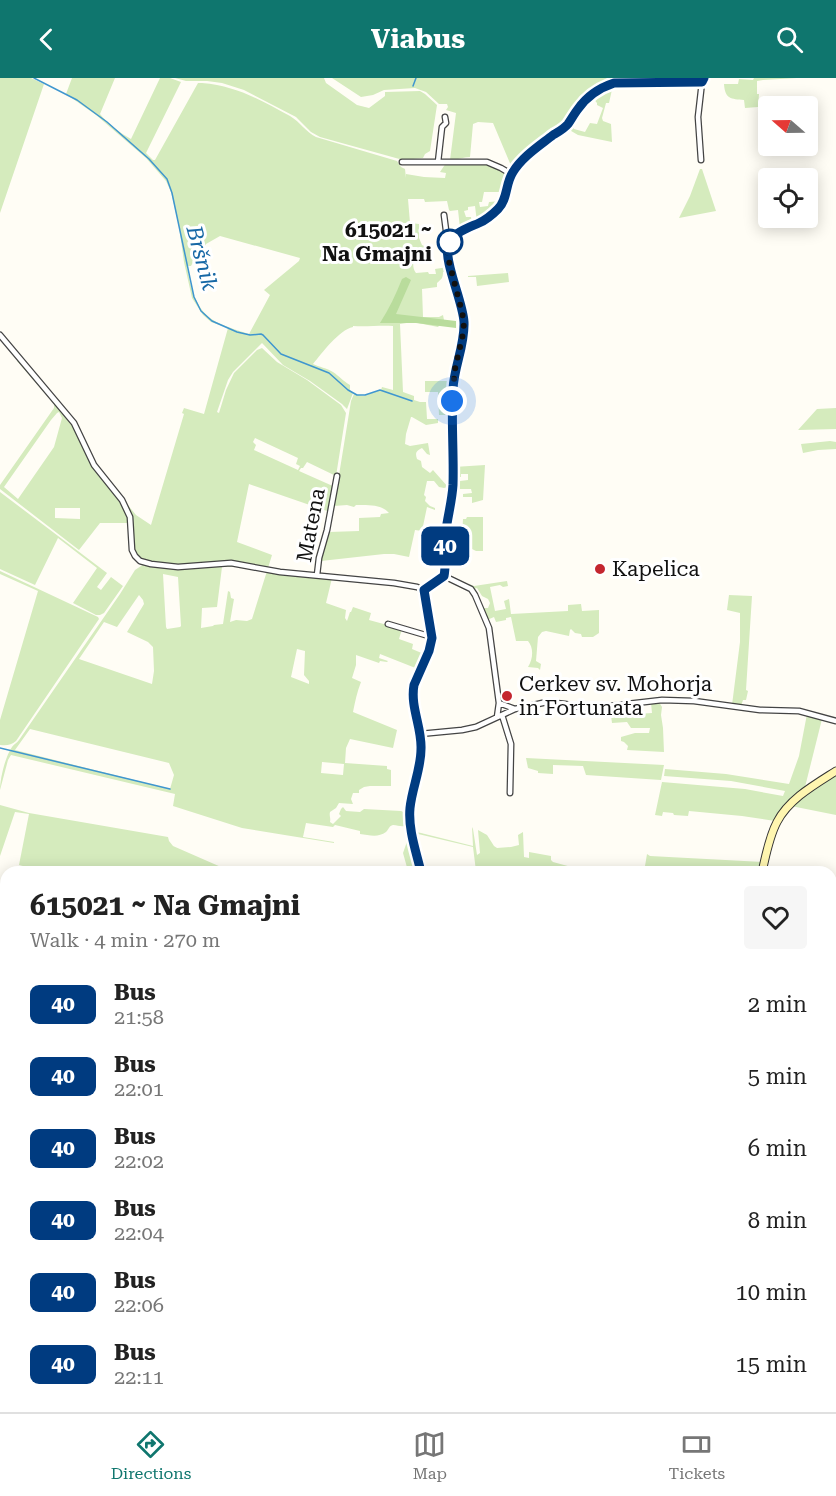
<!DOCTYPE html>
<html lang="en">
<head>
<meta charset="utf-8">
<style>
  :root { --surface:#fff; --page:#f6f6f6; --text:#222; --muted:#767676; --line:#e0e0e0; --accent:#0f766e }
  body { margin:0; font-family:"Roboto Serif",serif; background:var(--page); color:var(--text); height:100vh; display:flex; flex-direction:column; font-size:22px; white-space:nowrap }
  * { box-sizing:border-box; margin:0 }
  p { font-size:20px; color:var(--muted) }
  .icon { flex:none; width:33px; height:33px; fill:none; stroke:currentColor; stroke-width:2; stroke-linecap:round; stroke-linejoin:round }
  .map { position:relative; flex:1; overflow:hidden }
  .details { position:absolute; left:0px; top:788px; width:837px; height:548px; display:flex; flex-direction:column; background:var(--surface); border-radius:18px 18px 0 0; box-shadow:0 3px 15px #0003 }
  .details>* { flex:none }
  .badge { padding:0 12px; border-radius:9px; font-size:21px; line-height:39px }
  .needle { width:39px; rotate:290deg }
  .fabs { position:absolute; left:758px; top:18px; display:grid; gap:12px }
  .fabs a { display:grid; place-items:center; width:60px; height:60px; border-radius:6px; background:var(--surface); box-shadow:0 3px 15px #0003; font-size:30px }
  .you { position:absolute; width:30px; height:30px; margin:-15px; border:4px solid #fff; border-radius:50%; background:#1a73e8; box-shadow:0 0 0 9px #1a73e833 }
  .map>.badge { position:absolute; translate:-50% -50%; box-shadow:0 0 0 3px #fff }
  .round { display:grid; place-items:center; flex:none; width:63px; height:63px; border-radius:6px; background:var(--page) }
  .head { display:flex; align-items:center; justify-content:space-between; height:102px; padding:0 30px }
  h1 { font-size:28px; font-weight:700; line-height:45px }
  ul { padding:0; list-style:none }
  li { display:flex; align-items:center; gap:18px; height:72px; padding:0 30px }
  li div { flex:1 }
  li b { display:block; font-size:22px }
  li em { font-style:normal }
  li .badge { min-width:66px; font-weight:700; text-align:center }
  header { display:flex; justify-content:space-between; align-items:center; height:78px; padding:0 30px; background:var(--accent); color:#fff; font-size:27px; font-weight:700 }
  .tab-bar { display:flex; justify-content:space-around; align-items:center; height:84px; border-top:2px solid var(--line); background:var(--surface); font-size:16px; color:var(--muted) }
  .tab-bar a { display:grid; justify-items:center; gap:3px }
  .tab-bar .active { color:var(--accent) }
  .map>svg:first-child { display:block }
</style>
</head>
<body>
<header><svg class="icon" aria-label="back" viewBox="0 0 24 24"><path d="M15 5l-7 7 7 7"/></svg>Viabus<svg class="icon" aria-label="search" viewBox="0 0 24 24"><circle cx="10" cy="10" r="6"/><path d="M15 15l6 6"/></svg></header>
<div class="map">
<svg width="836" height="1334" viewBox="0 0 836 1334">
  <rect width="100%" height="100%" fill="#fffdf5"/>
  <!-- green -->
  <path fill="#d5ebbd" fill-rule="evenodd" d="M 0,0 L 31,0 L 44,6 L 0,135 Z
    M 72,0 L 115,0 L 100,36 C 108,46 120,55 131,61 L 160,0 L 170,0 L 181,4 L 146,75 L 153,82 L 155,82 L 198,5 L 202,5 C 237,8 260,22 290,38 C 300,44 306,54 316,59 L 397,83 L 401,89 L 405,91 L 406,100 L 406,96 L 424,99 L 445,100 L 446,95 L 440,94 L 446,85 C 460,85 502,82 506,99 C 507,104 506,110 505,114 L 484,114 L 482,124 L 479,124 L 480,129 L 488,128 L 489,124 L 501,123 C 497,133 486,138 477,144 L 475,128 L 468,129 L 468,132 L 464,133 L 466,139 L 471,139 L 472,146 L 460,150 L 458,132 L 450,133 L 449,132 L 447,123 L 425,124 L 424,121 L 408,121 L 410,145 L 419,146 L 419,160 L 422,167 L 424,168 L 424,171 L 415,172 C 414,180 411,189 416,195 L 428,194 L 429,196 L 436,196 L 435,191 L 448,189 L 449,193 L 443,194 C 443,201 441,201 437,205 L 437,209 L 422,211 L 423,239 L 439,239 L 443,237 L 444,242 L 438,249 L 413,244 L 400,246 L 403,314 L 414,318 L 414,322 L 420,324 L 426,324 L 427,341 L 438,341 L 438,345 L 426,347 L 412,339 L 411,339 L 406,356 L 405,366 L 410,368 L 428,365 L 430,377 L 427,376 L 422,370 C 416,373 415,375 417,381 L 421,383 L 422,389 L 430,395 L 433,392 L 448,409 L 444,410 L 439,409 L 434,403 L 427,403 L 424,417 L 426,419 L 425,423 L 430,428 L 435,430 L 435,432 L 427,429 L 422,453 L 415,452 L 409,479 L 394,476 L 384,476 L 321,483 L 329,454 L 359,453 L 359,440 L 380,439 L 381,436 L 389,435 C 381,426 368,427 356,427 L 354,429 L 347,427 L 334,428 L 351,323 L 354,316 L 363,318 L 381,312 L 382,309 L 393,312 L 393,248 C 380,247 367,249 353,248 L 353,249 C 339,252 322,275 313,286 C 319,289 327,290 333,294 C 339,298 343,303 350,307 L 350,312 L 353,315 L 347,331 L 342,326 L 310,303 L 283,287 L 262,265 L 233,294 L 228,302 L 217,334 L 219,335 L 226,312 L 234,295 L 257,272 L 262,270 L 277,284 L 307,302 L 341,327 L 346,335 L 336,398 L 307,384 L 303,390 L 301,390 L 299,393 L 335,409 L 330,434 L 249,406 L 237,464 L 272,477 L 268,490 C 254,486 240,484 226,483 C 205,483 150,495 136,476 C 129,466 134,455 133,444 C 132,438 130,432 127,426 L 136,437 L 151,447 L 184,336 L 182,335 L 184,330 L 204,336 L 228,250 L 211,244 L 203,237 L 192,220 L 184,184 L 179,148 L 171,114 L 166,103 L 146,80 L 96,37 L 66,16 ZM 220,158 L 300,180 L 299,183 L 264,212 L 270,217 L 249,256 C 237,252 223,248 213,242 C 195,231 190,207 187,188 L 191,188 C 195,179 203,175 206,166 ZM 255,360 L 298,380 L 296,386 L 300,388 L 298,392 L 254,372 L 256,367 L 253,364 Z
    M 175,0 L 324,0 L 326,5 L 357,27 L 369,30 L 385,18 L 385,14 L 420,13 L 425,16 L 437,27 L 430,73 L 425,76 L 423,80 L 403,82 L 320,59 L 311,54 L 296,39 L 244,12 L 222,5 L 207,3 L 186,3 Z
    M 332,0 L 624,0 L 625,3 L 607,6 L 579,26 L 567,44 L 543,61 L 512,90 L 493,45 L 478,44 L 473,46 L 470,79 C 463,79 458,82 450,82 L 456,35 L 446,32 L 448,29 L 447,26 L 439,26 L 426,14 L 415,10 L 384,12 L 373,17 L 361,19 Z
    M 754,0 L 797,0 L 763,2 L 757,3 L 757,16 L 759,16 L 758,29 L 745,30 L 744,22 C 731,21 725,21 724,6 L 738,6 L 739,1 L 753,2 Z
    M 613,7 L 609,25 L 606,25 L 602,40 L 603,43 L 611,46 L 612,64 L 578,57 L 566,50 L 577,36 L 578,38 L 573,49 L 574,51 L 585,54 L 590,45 L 597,46 L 603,30 L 597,27 L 597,25 L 591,18 L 603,11 Z
    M 700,91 L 702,91 L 716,133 L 679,140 L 690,118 Z
    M 508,195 L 509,204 L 477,208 L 476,199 L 468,199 L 468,198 Z
    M 18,281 C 35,301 53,320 69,341 C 79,354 82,369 90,382 C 104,403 123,420 129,445 L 100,445 L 79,472 L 0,411 L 0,407 L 54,330 L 54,326 L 17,283 ZM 59,334 L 62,340 L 54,369 L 18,421 L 4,409 L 51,342 L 57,335 ZM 55,430 L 80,430 L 80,441 L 55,440 Z
    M 425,303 L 451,303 L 449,337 L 439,337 L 438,314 L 425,314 Z
    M 836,330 L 836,351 L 798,352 L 817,331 Z
    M 830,363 L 836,364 L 836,371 L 818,372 L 803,375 L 801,366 Z
    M 485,387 L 483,422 L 472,425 L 472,419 L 463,419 L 463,416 L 472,415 L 471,411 L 460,411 L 458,406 L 460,403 L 468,402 L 468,396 L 461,396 L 461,399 L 454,399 L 454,389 Z
    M 0,414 L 107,495 L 97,509 L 101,512 L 111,499 L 123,508 L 104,535 L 100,537 L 96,537 L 73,525 L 97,490 L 58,460 L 35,507 L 0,491 Z
    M 467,439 L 483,439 L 483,473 L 476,473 L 472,471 L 468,480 L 463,476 L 463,473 L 469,473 L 471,457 L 462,457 L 463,441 L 466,441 Z
    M 144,486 L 171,490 L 233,487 L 232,489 L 222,489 L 217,529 L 202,530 L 201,550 L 213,548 L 214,547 L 223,546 L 228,513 L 230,514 L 231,520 L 234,521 L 230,544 L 236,542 L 247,543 L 252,541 L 267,493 L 332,500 L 326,525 L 346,532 L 345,540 L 347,543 L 350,534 L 351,534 L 353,529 L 371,535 L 369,542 L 402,551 L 399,561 L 413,566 L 412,571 L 424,576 L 424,578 L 418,591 L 380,576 L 379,580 L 388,583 L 387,584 L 380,583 L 379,585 L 356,577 L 356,587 L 352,600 L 361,604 C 357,614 355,624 353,634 L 397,652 L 393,670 L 350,661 L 346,670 L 345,685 L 387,688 L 387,691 L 391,692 L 391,708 L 370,708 L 364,709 L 359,712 L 359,715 L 353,715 L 351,721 L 353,726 L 339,725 L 336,730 L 330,734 C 329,738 331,740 330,744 L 333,746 L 341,738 L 339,736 L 341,731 L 343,729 L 346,733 L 360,734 L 364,731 L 401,733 L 408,736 L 408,747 C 401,750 399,747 393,747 C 389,748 389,751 386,754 C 378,760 369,757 360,756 L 360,753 L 335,747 L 333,749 L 306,745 L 303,759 L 334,764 L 334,765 L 242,750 L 173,728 L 175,716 L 11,677 L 8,682 L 0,712 C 0,701 5,679 12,669 C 14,666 17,665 19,662 L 120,516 L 135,492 ZM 163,496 L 178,499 L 181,548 L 180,549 L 167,551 L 166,549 ZM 139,517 L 143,522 L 144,526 L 127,554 L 148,564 L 153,569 L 154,593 L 152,606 L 79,581 L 104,544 L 117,549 ZM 297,571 L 305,573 L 304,597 L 309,603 L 309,606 L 291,599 ZM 30,651 L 169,685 L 174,697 L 170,711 L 15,672 ZM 322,684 L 344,686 L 343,697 L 321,695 Z
    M 0,493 L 98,539 L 99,541 L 16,663 C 11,667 7,668 0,667 L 0,642 L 38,513 L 0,496 Z
    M 507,503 L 508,508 L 503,509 L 500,507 L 490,509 L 495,533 L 506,531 L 504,523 L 509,521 L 511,536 L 568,533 L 568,527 L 581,526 L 582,533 L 599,532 L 599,555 L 593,559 L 582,559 L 581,556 L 575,555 L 571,551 L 570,552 L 569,558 L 546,553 L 542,554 L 538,559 L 536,583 L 541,586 L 540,592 L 538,590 L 528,589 C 533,581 534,570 528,563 L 516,563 L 511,539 L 506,540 L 506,542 L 496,544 L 494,539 L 487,542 L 483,530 L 488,530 L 490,525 L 488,521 L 482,518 L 477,510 L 474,511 L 469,506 L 474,508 Z
    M 729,517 L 752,518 L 746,612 L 748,613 L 746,622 L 743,622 L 741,628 L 732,627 L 740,564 L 740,535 L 727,532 Z
    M 659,624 L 662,629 L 661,637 L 663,650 L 664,674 L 627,672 L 628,668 L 624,664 L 621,663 L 621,659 L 635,655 L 649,655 L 650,650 L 631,650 L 627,644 L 612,645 L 610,630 L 635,627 L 636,636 L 652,635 L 651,625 Z
    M 807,636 L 822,641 L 805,709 L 806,710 L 775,743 L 742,738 L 689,733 L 688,738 L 674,737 L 673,735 L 663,734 L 662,738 L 655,737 L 662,704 L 745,711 L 783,718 L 785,713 L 731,703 L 664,698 L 665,691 L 726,696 L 789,706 L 799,678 Z
    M 526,680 L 664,687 L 661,702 L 586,697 L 583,688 L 553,687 L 553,696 L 538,695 L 538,693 L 528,690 Z
    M 836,696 L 836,737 L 791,728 L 798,721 Z
    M 0,727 L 29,735 L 168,759 L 169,763 L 173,768 L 221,789 L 220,793 L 45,794 L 19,787 L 29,736 L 15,734 L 0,778 Z
    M 472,749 L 473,751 L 477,777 L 480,775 L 478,752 L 487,757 L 494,768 L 497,770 L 511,769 L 519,767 L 518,757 L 523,754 L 524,779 L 529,780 L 529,774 L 551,778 L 551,782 L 553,784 L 586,793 L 476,793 L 473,769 L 414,755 L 413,753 L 473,768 Z
    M 410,755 L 419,793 L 408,793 L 403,775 Z
    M 647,776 L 650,778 L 763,784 L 760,793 L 669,791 L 666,791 L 666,793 L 644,794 Z
    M 78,1329 L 158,1329 L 162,1334 L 78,1334 Z
    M 409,1329 L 481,1329 L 480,1334 L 407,1334 Z
    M 588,1329 L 691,1329 L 692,1334 L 588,1334 Z
    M 692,1329 L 757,1329 L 758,1334 L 693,1334 Z"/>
  <!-- forest -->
  <path fill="#b9dc9c" d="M 406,199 L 411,202 L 396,236 L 456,243 L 456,250 L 416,245 L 380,245 C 389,231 396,216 402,201 Z"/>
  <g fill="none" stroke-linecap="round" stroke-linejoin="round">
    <!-- stream -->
    <path stroke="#3f96cf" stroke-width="1.5" d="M 34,0 L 77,22 L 107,44 L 149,81 L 167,101 L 172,115 L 194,219 L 201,233 L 212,243 L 237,254 L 250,257 L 261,256 L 263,257 L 281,276 L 329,295 L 348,312 L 357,317 L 365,317 L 380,312 L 412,323
      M 413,8 L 416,0
      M 0,670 L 170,711
      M 0,981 L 6,984
      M 0,1268 L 6,1268
      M 79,1329 L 79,1334"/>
    <defs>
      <path id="street" d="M 701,82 L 698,39 L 702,4
        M 402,84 L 487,84 L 501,90 L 511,96
        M 438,84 L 442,49 L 446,45 L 445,39
        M 444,137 L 447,160 L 450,164
        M 0,257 L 74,345 L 94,387 L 122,422 L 130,439 L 132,472 L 135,478 L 140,483 L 151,486 L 178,489 L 231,485 L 280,494 L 394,505 L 417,509 L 424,512
        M 317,497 L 319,480 L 327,452 L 337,398
        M 444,498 L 471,511 L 475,517 L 489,550 L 499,625 L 497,639
        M 424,512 L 444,498 C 447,484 444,470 445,456 C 446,440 452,424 453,407 C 454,374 451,342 453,310 C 454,288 465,265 463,242 C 462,220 451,198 447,176 C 448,149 484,148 500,129 C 508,120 506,106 512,95 C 520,81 543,65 556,55 C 560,52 564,50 567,47 C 576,38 580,26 589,17 C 596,11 605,8 614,5 L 702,4 L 704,0
        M 388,546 L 432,559
        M 499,625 L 515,631
        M 502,637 L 511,666 L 510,715
        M 420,656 L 462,652 L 476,649 L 515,631 L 547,624 L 565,626 L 586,630 L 601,629 L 662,622 L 694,623 L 760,632 L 799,633 L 836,643
        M 421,794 C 416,773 408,751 410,730 C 412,710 421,691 421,671 C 422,649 410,629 414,607 L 429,573 L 432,559 L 424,512
        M 831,1021 L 836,1023"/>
      <path id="secondary" d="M 762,794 C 766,777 769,759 777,744 C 789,721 814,707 836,693
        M 404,1334 L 407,1329"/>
    </defs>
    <!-- street casing -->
    <use href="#street" stroke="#444" stroke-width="7"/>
    <!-- secondary casing -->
    <use href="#secondary" stroke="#333" stroke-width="9"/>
    <!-- street -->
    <use href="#street" stroke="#fff" stroke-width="4.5"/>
    <!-- secondary -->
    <use href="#secondary" stroke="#fff6b0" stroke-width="7"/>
  </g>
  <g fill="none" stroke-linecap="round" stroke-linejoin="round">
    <defs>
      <path id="line" d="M 421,794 C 416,773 408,751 410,730 C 412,710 421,691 421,671 C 422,649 410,629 414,607 L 429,573 L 432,560 L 424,512 L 444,498 C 447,483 443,467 446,452 C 448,437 452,423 453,407 C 454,375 451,343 453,311 C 454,289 465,267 464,244 C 463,224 444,184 448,169 C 451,155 468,150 479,145 C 486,142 492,137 498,131 C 508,121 505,106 513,94 C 522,79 539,68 553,57 C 558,54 564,51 568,46 C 571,42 574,36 578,31 C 587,18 599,10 614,5 L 702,4 L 704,0"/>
    </defs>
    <!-- line casing -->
    <use href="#line" stroke="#fff" stroke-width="14"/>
    <!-- line -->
    <use href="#line" stroke="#003b80" stroke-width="9"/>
    <!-- walk -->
    <path stroke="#111" stroke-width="6" stroke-dasharray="0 10.8" d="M 450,164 L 448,169 L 447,176 L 462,234 L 464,245 L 463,256 L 455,291 L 452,323"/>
  </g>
  <!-- markers -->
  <circle fill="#fff" stroke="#003b80" stroke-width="3" cx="450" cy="164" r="12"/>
  <g fill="#c4262e" stroke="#fff" stroke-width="2">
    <circle cx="600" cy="491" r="6"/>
    <circle cx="507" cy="618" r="6"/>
  </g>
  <g text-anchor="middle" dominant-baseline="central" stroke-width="6" stroke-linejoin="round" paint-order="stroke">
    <!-- stop labels -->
    <g font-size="21" font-weight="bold" fill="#111" stroke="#fff" text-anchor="end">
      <text x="432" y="152">615021 ~<tspan x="432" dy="24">Na Gmajni</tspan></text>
    </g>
    <!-- street labels -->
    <g font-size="21" fill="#111" stroke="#fff">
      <text transform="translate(311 447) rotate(-79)">Matena</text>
    </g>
    <!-- poi labels -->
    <g font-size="21" fill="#111" stroke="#fff" text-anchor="start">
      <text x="612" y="491">Kapelica</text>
      <text x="519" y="606">Cerkev sv. Mohorja<tspan x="519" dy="24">in Fortunata</tspan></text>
    </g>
    <!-- water labels -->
    <g font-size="22" font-style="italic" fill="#1768a6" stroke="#fff">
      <text transform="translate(202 180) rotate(75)">Bršnik</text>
    </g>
  </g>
</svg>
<div class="fabs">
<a><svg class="needle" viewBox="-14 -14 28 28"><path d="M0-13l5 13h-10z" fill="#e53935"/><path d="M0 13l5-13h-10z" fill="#767676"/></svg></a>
<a><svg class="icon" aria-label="locate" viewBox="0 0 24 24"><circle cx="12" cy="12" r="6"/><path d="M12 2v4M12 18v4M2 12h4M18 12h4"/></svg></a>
</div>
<div class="you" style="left:452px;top:323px"></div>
<b class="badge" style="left:445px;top:468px;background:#003b80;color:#fff">40</b>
<section class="details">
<div class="head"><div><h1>615021 ~ Na Gmajni</h1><p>Walk · 4 min · 270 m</p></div><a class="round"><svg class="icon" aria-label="heart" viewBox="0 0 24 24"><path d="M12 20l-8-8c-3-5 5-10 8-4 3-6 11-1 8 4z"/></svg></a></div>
<ul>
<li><span class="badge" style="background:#003b80;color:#fff">40</span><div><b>Bus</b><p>21:58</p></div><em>2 min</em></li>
<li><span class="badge" style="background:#003b80;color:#fff">40</span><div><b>Bus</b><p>22:01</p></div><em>5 min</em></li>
<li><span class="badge" style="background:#003b80;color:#fff">40</span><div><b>Bus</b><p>22:02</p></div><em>6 min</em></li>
<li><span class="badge" style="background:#003b80;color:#fff">40</span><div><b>Bus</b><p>22:04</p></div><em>8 min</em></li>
<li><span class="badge" style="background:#003b80;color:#fff">40</span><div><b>Bus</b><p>22:06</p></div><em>10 min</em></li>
<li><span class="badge" style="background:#003b80;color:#fff">40</span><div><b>Bus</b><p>22:11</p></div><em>15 min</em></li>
</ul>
</section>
</div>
<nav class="tab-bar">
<a class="active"><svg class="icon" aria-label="directions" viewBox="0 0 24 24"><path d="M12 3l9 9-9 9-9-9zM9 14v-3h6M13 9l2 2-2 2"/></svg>Directions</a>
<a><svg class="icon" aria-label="map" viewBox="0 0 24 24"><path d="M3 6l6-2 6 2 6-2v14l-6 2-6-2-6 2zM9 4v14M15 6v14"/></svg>Map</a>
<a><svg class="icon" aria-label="tickets" viewBox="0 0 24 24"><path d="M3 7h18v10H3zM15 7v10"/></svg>Tickets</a>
</nav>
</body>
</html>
